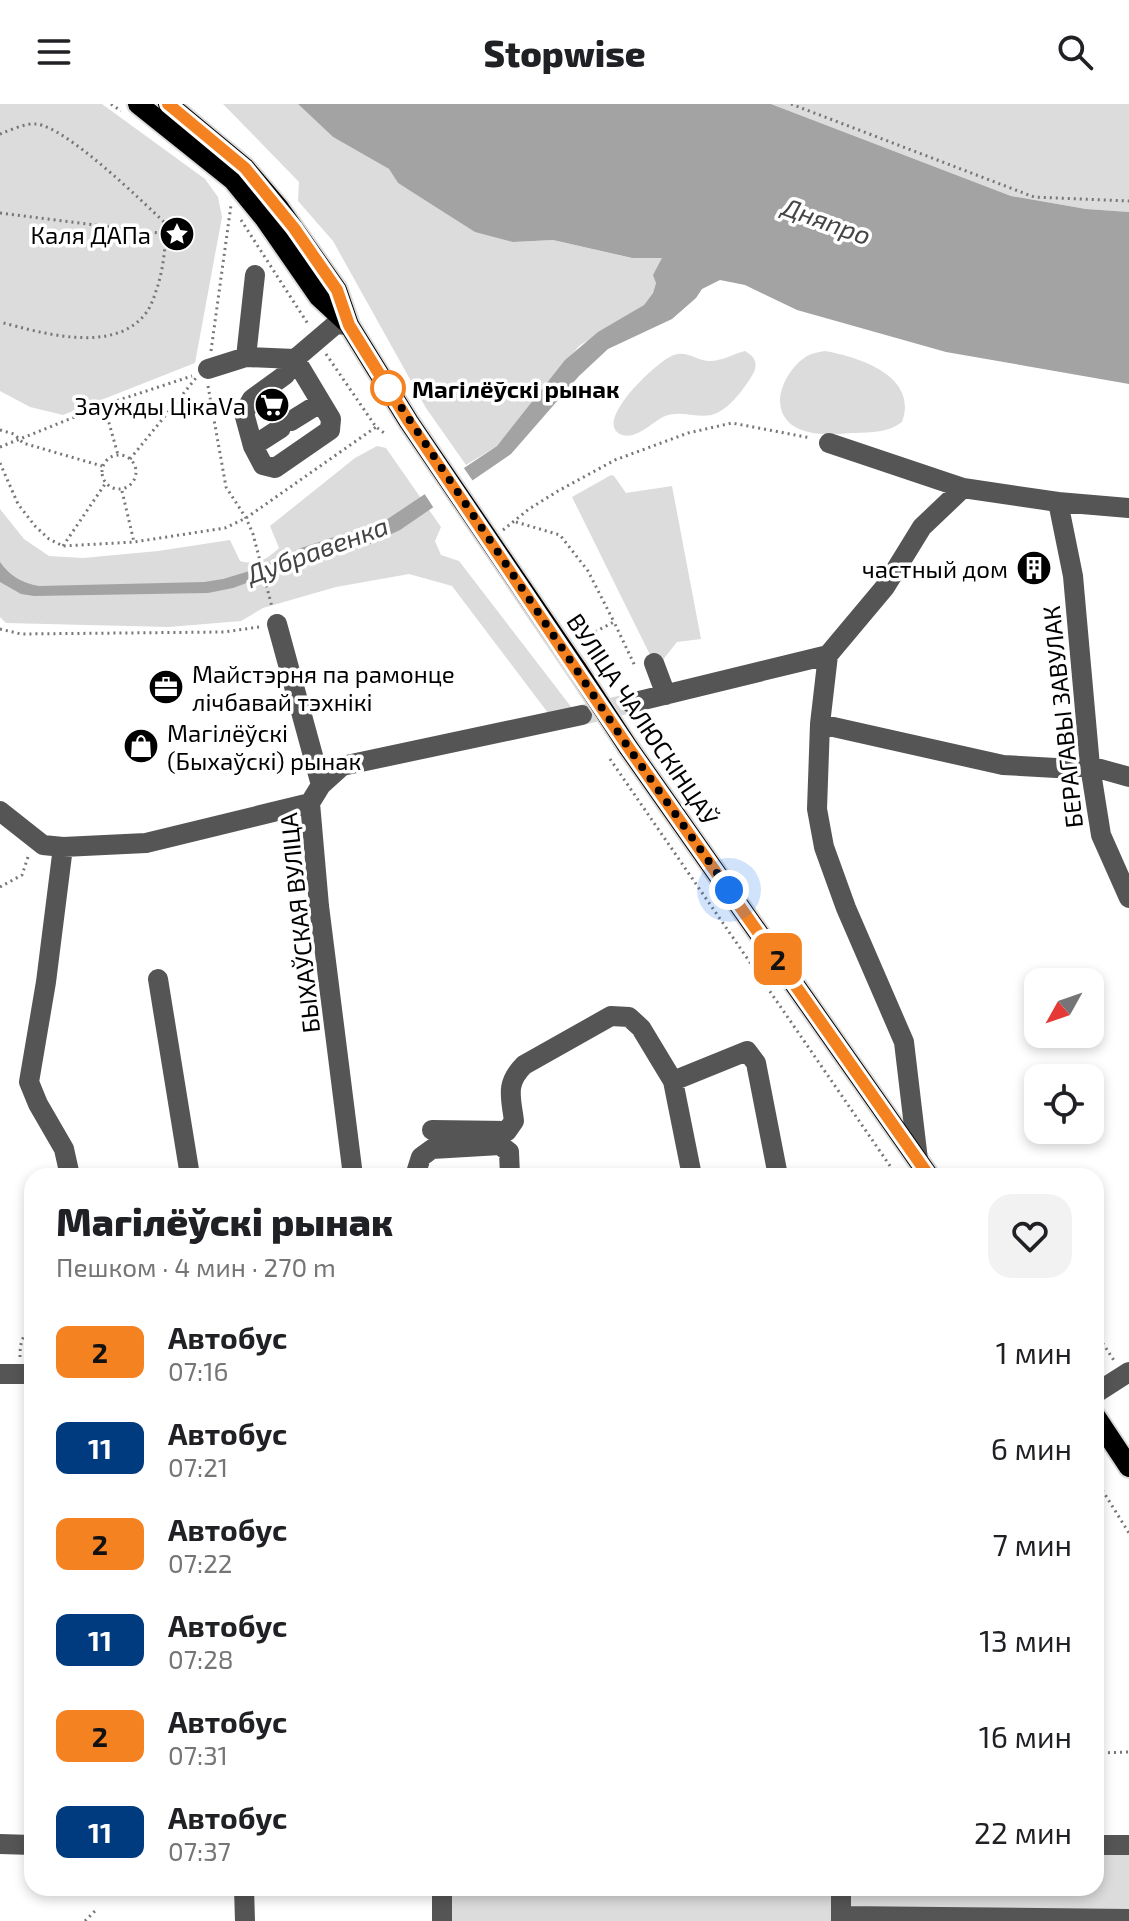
<!DOCTYPE html>
<html lang="ru">
<head>
<meta charset="utf-8">
<style>
  :root { --surface:#fff; --page:#f2f2f2; --text:#202124; --muted:#757577 }
  body { margin:0; font-family:"Exo 2",sans-serif; background:var(--page); color:var(--text); height:100vh; display:flex; flex-direction:column; font-size:30px; white-space:nowrap }
  * { box-sizing:border-box; margin:0 }
  p { font-size:26px; color:var(--muted) }
  .icon { flex:none; width:44px; height:44px; fill:none; stroke:currentColor; stroke-width:2; stroke-linecap:round; stroke-linejoin:round }
  .map { position:relative; flex:1; overflow:hidden }
  .panel { position:absolute; left:24px; top:1064px; width:1080px; height:728px; display:flex; flex-direction:column; background:var(--surface); border-radius:24px; box-shadow:0 4px 12px #0003 }
  .panel>* { flex:none }
  .badge { padding:0 16px; border-radius:12px; font-size:28px; line-height:52px }
  .needle { width:52px; rotate:230deg }
  .fabs { position:absolute; left:1024px; top:864px; display:grid; gap:16px }
  .fabs a { display:grid; place-items:center; width:80px; height:80px; border-radius:16px; background:var(--surface); box-shadow:0 4px 12px #0003; font-size:40px }
  .you { position:absolute; width:40px; height:40px; margin:-20px; border:6px solid #fff; border-radius:50%; background:#1a73e8; box-shadow:0 0 0 12px #1a73e833 }
  .map>.badge { position:absolute; translate:-50% -50%; box-shadow:0 0 0 4px #fff }
  .round { display:grid; place-items:center; flex:none; width:84px; height:84px; border-radius:24px; background:var(--page) }
  .head { display:flex; align-items:center; justify-content:space-between; height:136px; padding:0 32px }
  h1 { font-size:38px; font-weight:800; line-height:60px }
  ul { padding:0; list-style:none }
  li { display:flex; align-items:center; gap:24px; height:96px; padding:0 32px }
  li div { flex:1 }
  li b { display:block; font-size:30px }
  li em { font-style:normal }
  li .badge { min-width:88px; font-weight:700; text-align:center }
  header { display:flex; justify-content:space-between; align-items:center; height:104px; padding:0 32px; background:var(--surface); font-size:36px; font-weight:800 }
  .map>svg:first-child { display:block }
</style>
</head>
<body>
<header><svg class="icon" aria-label="menu" viewBox="0 0 24 24"><path d="M4 6h16M4 12h16M4 18h16"/></svg>Stopwise<svg class="icon" aria-label="search" viewBox="0 0 24 24"><circle cx="10" cy="10" r="6"/><path d="M15 15l6 6"/></svg></header>
<div class="map">
<svg width="1129" height="1817" viewBox="0 0 1129 1817">
  <rect width="100%" height="100%" fill="#fff"/>
  <!-- green -->
  <path fill="#dcdcdc" d="M 0,0 L 102,0 L 205,75 L 218,93 L 222,113 L 195,259 L 63,311 L 30,303 L 0,287 Z
    M 223,0 L 298,0 L 333,33 L 389,65 L 398,79 L 429,98 L 513,138 L 553,136 L 631,154 L 663,154 L 653,189 L 644,201 L 579,242 L 497,342 L 466,361 L 426,304 L 333,137 L 298,97 L 299,78 Z
    M 771,0 L 1129,0 L 1129,108 L 1086,105 L 1011,92 Z
    M 745,247 C 754,252 758,258 754,268 C 747,281 732,302 717,309 C 700,317 680,304 663,313 C 651,319 633,339 618,329 C 597,314 658,256 674,251 C 687,246 697,257 710,257 C 722,257 733,250 745,247 Z
    M 825,247 C 859,253 919,272 902,318 C 888,329 872,328 854,329 C 834,330 809,333 792,321 C 767,302 786,265 807,252 C 813,249 819,248 825,247 Z
    M 377,342 L 386,344 L 441,423 L 435,437 L 441,451 L 459,457 L 572,604 L 548,609 L 452,482 L 409,470 L 336,483 L 263,504 L 241,517 L 169,523 L 6,519 L 0,513 L 0,405 L 24,435 L 49,452 L 83,454 L 158,447 L 230,436 L 240,457 C 257,462 267,455 279,444 L 270,422 L 355,354 Z
    M 611,371 L 614,372 L 626,389 L 672,382 L 701,535 L 677,538 L 662,557 L 654,559 L 572,393 Z
    M 1096,1747 L 1129,1747 L 1129,1817 L 450,1817 L 450,1784 L 1096,1784 Z"/>
  <!-- water -->
  <path fill="#a3a3a3" d="M 298,0 L 771,0 L 1011,92 L 1086,105 L 1129,108 L 1129,280 L 946,248 L 797,206 L 745,181 L 720,176 L 702,185 L 696,194 L 672,215 L 608,245 L 579,272 L 511,350 L 400,426 L 370,440 L 311,455 L 233,484 L 208,489 L 34,492 L 21,490 L 0,478 L 0,458 C 10,472 22,479 39,482 L 204,478 L 223,475 L 256,465 L 301,444 L 386,416 L 497,342 L 565,256 L 598,228 L 644,201 L 653,189 L 656,179 L 653,171 L 662,154 L 632,154 L 553,136 L 513,138 L 475,128 L 398,79 L 389,65 L 333,33 Z"/>
  <!-- pier -->
  <path fill="#fff" d="M 461,360 L 475,380 L 435,406 L 422,386 Z"/>
  <g fill="none" stroke-linecap="round" stroke-linejoin="round">
    <!-- minor-tunnel -->
    <path stroke="#d9d9d9" stroke-width="20" stroke-dasharray="20 10" stroke-linecap="butt" d="M 582,611 L 631,599"/>
    <defs>
      <path id="major" d="M 138,0 L 233,76 L 265,115 L 319,193 L 346,218
        M 168,0 L 245,64 L 279,104 L 337,186 L 349,221 L 409,318 L 577,565
        M 628,643 L 929,1072
        M 1096,1313 L 1129,1363"/>
    </defs>
    <!-- major casing -->
    <use href="#major" stroke="#dbdbdb" stroke-width="24"/>
    <!-- path -->
    <path stroke="#777" stroke-width="3" stroke-dasharray="2 4" stroke-linecap="butt" d="M 111,0 L 121,7
      M 791,0 L 1034,93 L 1129,97
      M 0,30 C 11,26 25,19 36,20 C 65,22 142,97 165,119 C 166,139 164,161 158,181 C 155,190 152,201 146,209 C 114,251 42,229 0,218
      M 0,109 L 166,130
      M 241,116 L 308,220
      M 211,247 L 231,101
      M 326,250 L 376,323 L 387,331
      M 208,282 L 226,383 L 246,414 L 253,430 L 272,503
      M 104,301 L 118,351
      M 0,326 L 14,330 L 23,339 L 102,362
      M 0,343 L 104,301 L 192,272
      M102 368a17 17 0 1 1 34 0a17 17 0 1 1-34 0Z
      M 130,355 L 196,274
      M 0,359 L 18,400 L 35,422 L 49,435 L 63,442 L 134,438 L 225,424 L 246,414 L 376,323
      M 122,387 L 134,438
      M 516,418 L 560,431 L 588,467 L 614,518
      M 503,426 L 529,405 L 558,387 L 615,356 L 688,329 L 732,319 L 811,334
      M 63,442 L 105,380
      M 0,525 L 21,530 L 224,528 L 259,523
      M 579,536 L 614,518 L 635,562
      M 610,655 L 897,1072
      M 0,783 L 22,771 L 28,753
      M 1096,1229 L 1115,1258
      M 20,1253 C 20,1242 21,1230 32,1226
      M 1096,1376 L 1129,1429
      M 1096,1649 L 1129,1648
      M 406,1784 L 409,1786
      M 85,1817 L 95,1807"/>
    <!-- minor -->
    <path stroke="#555" stroke-width="20" d="M 246,253 L 255,171
      M 208,265 L 246,253 L 295,255
      M 291,317 L 320,299
      M 281,324 L 253,342 L 244,309 L 252,295 L 285,271 L 295,255 L 336,220 L 349,221
      M 829,339 L 963,384
      M 253,342 L 263,361 L 275,364 L 330,326 L 331,315 L 295,255
      M 1058,398 L 1129,404
      M 277,520 L 321,681
      M 828,551 L 885,483 L 922,423 L 963,384 L 1058,398 L 1073,472 L 1090,662 L 1101,731 L 1129,794
      M 828,551 L 820,620 L 817,705 L 824,743 L 846,804 L 904,938 L 918,1056
      M 654,559 L 666,591
      M 631,599 L 828,551
      M 820,620 L 1003,661 L 1056,664 L 1090,662 L 1129,673
      M 0,707 L 43,741 L 63,743 L 146,739 L 310,699
      M 63,743 L 46,878 L 29,978 L 38,1000 L 64,1045 L 70,1072
      M 158,875 L 190,1072
      M 673,977 L 747,947 L 756,959 L 778,1072
      M 432,1026 L 507,1027 L 514,1017 C 511,993 505,980 524,961 L 611,912 L 629,913 L 641,924 L 673,977 L 692,1072
      M 353,1072 L 319,802 L 310,699 L 321,681 L 342,662 L 582,611
      M 415,1072 L 421,1053 L 432,1045 L 500,1041 L 509,1048 L 510,1072
      M 0,1270 L 32,1270
      M 1096,1289 L 1129,1268
      M 0,1740 L 32,1741
      M 1096,1741 L 1129,1741
      M 244,1784 L 245,1817
      M 442,1784 L 442,1817
      M 841,1812 L 1129,1815
      M 841,1817 L 841,1784"/>
    <!-- major -->
    <use href="#major" stroke="#000" stroke-width="20"/>
    <defs>
      <path id="major-bridge" d="M 577,565 L 628,643"/>
    </defs>
    <!-- major-bridge casing -->
    <use href="#major-bridge" stroke="#dbdbdb" stroke-width="24" stroke-linecap="butt"/>
    <!-- major-bridge -->
    <use href="#major-bridge" stroke="#000" stroke-width="20"/>
  </g>
  <g fill="none" stroke-linecap="round" stroke-linejoin="round">
    <defs>
      <path id="line" d="M 168,0 L 245,64 L 294,124 L 337,186 L 349,221 L 409,318 L 628,643 L 929,1072"/>
    </defs>
    <!-- line casing -->
    <use href="#line" stroke="#fff" stroke-width="18"/>
    <!-- line -->
    <use href="#line" stroke="#f58220" stroke-width="12"/>
    <!-- walk -->
    <path stroke="#000" stroke-width="8" stroke-dasharray="0 14.4" d="M 388,284 L 387,282 L 628,643 L 729,786"/>
  </g>
  <!-- icons -->
  <defs>
    <symbol id="sight-disc" viewBox="-11 -11 22 22"><circle r="9.5" fill="#000" stroke="#fff"/><path d="M0-6L1.8-2.2L6-1.7L2.9 1.2L3.7 5.4L0 3.3L-3.7 5.4L-2.9 1.2L-6-1.7L-1.8-2.2Z" fill="#fff"/></symbol>
    <symbol id="supermarket-disc" viewBox="-11 -11 22 22"><circle r="9.5" fill="#000" stroke="#fff"/><path d="M-6-5.5h2.5l.6 2H6L4.5 2H-2.5L-4.4-4H-6ZM-1.5 3.2a1.3 1.3 0 1 0 .1 0ZM3 3.2a1.3 1.3 0 1 0 .1 0Z" fill="#fff"/></symbol>
    <symbol id="building-disc" viewBox="-11 -11 22 22"><circle r="9.5" fill="#000" stroke="#fff"/><path d="M-4-6H4V6H1V3H-1V6H-4ZM-2.5-4.3h1.7v1.8h-1.7ZM.8-4.3h1.7v1.8H.8ZM-2.5-1h1.7V.8h-1.7ZM.8-1h1.7V.8H.8Z" fill="#fff"/></symbol>
    <symbol id="office-disc" viewBox="-11 -11 22 22"><circle r="9.5" fill="#000" stroke="#fff"/><path d="M-6-3h4V-5.5h4V-3h4V5H-6ZM-1-4.5V-3h2v-1.5ZM-6 0V1H6V0Z" fill="#fff"/></symbol>
    <symbol id="shop-disc" viewBox="-11 -11 22 22"><circle r="9.5" fill="#000" stroke="#fff"/><path d="M-5-2.5h2.3a2.7 3.5 0 0 1 5.4 0H5L5.5 6h-11ZM-1.5-2.5h3a1.5 2.3 0 0 0-3 0Z" fill="#fff"/></symbol>
  </defs>
  <g fill-rule="evenodd">
    <use href="#sight-disc" x="157" y="110" width="40" height="40"/>
    <use href="#supermarket-disc" x="252" y="281" width="40" height="40"/>
    <use href="#building-disc" x="1014" y="444" width="40" height="40"/>
    <use href="#office-disc" x="146" y="563" width="40" height="40"/>
    <use href="#shop-disc" x="121" y="622" width="40" height="40"/>
  </g>
  <!-- markers -->
  <circle fill="#fff" stroke="#f58220" stroke-width="4" cx="388" cy="284" r="16"/>
  <g text-anchor="middle" dominant-baseline="central" stroke-width="7" stroke-linejoin="round" paint-order="stroke">
    <!-- poi labels -->
    <g font-size="24" fill="#000" stroke="#fff" text-anchor="end">
      <text x="151" y="130">Каля ДАПа</text>
      <text x="246" y="301">Заужды ЦікаVа</text>
      <text x="1008" y="464">частный дом</text>
      <text x="192" y="569" text-anchor="start">Майстэрня па рамонце<tspan x="192" dy="28">лічбавай тэхнікі</tspan></text>
      <text x="167" y="628" text-anchor="start">Магілёўскі<tspan x="167" dy="28">(Быхаўскі) рынак</tspan></text>
    </g>
    <!-- stop labels -->
    <g font-size="24" font-weight="bold" fill="#000" stroke="#fff" text-anchor="start">
      <text x="412" y="284">Магілёўскі рынак</text>
    </g>
    <!-- street labels -->
    <g font-size="24" fill="#000" stroke="#fff">
      <text transform="translate(1062 613) rotate(-96)">БЕРАГАВЫ ЗАВУЛАК</text>
      <text transform="translate(643 615) rotate(56)">ВУЛІЦА ЧАЛЮСКІНЦАЎ</text>
      <text transform="translate(299 819) rotate(-96)">БЫХАЎСКАЯ ВУЛІЦА</text>
    </g>
    <!-- water labels -->
    <g font-size="26" font-style="italic" fill="#444" stroke="#fff">
      <text transform="translate(827 116) rotate(20)">Дняпро</text>
      <text transform="translate(317 445) rotate(-20)">Дубравенка</text>
    </g>
  </g>
</svg>
<div class="fabs">
<a><svg class="needle" viewBox="-14 -14 28 28"><path d="M0-13l5 13h-10z" fill="#e53935"/><path d="M0 13l5-13h-10z" fill="#757577"/></svg></a>
<a><svg class="icon" aria-label="locate" viewBox="0 0 24 24"><circle cx="12" cy="12" r="6"/><path d="M12 2v4M12 18v4M2 12h4M18 12h4"/></svg></a>
</div>
<div class="you" style="left:729px;top:786px"></div>
<b class="badge" style="left:778px;top:855px;background:#f58220;color:#111">2</b>
<section class="panel">
<div class="head"><div><h1>Магілёўскі рынак</h1><p>Пешком · 4 мин · 270 m</p></div><a class="round"><svg class="icon" aria-label="heart" viewBox="0 0 24 24"><path d="M12 20l-8-8c-3-5 5-10 8-4 3-6 11-1 8 4z"/></svg></a></div>
<ul>
<li><span class="badge" style="background:#f58220;color:#111">2</span><div><b>Автобус</b><p>07:16</p></div><em>1 мин</em></li>
<li><span class="badge" style="background:#003b80;color:#fff">11</span><div><b>Автобус</b><p>07:21</p></div><em>6 мин</em></li>
<li><span class="badge" style="background:#f58220;color:#111">2</span><div><b>Автобус</b><p>07:22</p></div><em>7 мин</em></li>
<li><span class="badge" style="background:#003b80;color:#fff">11</span><div><b>Автобус</b><p>07:28</p></div><em>13 мин</em></li>
<li><span class="badge" style="background:#f58220;color:#111">2</span><div><b>Автобус</b><p>07:31</p></div><em>16 мин</em></li>
<li><span class="badge" style="background:#003b80;color:#fff">11</span><div><b>Автобус</b><p>07:37</p></div><em>22 мин</em></li>
</ul>
</section>
</div>
</body>
</html>
